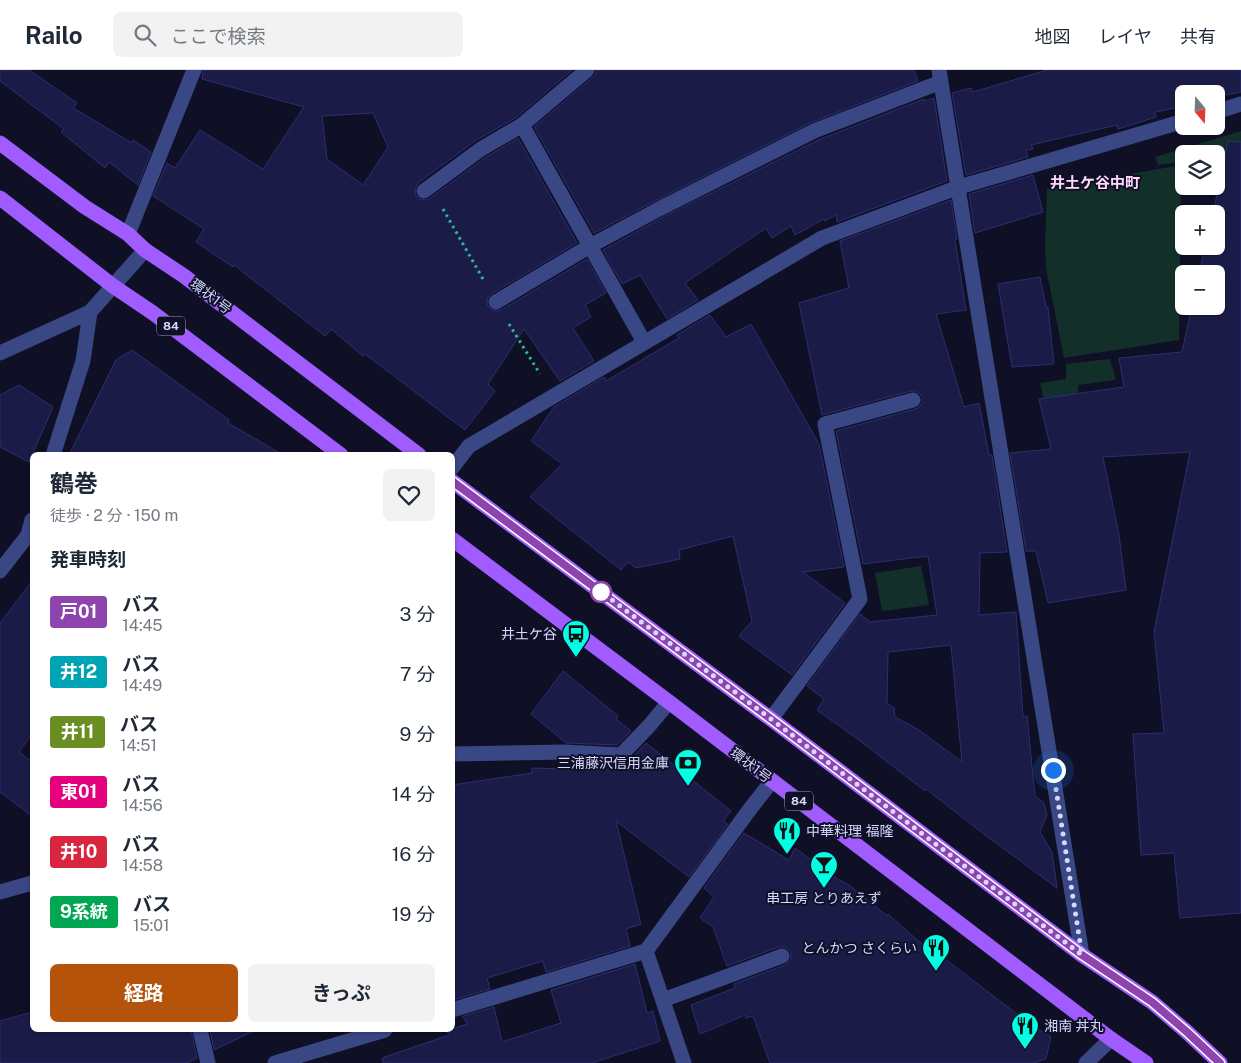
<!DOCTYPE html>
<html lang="ja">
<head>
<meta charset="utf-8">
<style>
  :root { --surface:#fff; --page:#f2f2f3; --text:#1f2937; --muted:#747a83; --line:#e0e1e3; --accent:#b45309 }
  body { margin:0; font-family:"Public Sans","Noto Sans JP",sans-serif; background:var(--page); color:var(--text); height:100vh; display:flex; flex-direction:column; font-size:19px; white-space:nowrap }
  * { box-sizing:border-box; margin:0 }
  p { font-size:16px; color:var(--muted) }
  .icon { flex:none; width:28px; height:28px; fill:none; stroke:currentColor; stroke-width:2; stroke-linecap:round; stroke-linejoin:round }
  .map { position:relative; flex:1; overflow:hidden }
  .details { position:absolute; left:30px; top:382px; width:425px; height:580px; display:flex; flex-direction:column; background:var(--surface); border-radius:8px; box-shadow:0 1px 4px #0004 }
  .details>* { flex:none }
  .badge { padding:0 10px; border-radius:4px; font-size:18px; line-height:32px }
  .needle { width:32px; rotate:161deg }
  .tools { position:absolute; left:1175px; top:15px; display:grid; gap:10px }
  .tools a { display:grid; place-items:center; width:50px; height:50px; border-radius:8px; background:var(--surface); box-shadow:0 1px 4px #0004; font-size:25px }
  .you { position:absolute; width:25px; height:25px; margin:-12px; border:4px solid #fff; border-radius:50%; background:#1a73e8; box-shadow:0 0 0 8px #1a73e833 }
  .map>.badge { position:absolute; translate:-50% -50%; box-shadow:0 0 0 2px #fff }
  h2 { padding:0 20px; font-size:19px; line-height:45px }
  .round { display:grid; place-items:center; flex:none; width:52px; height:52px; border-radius:8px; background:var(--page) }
  .summary { display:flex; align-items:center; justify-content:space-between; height:85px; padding:0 20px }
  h1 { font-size:24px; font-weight:700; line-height:38px }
  .action { display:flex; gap:10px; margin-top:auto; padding:10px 20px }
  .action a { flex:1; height:58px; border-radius:8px; background:var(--accent); color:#fff; font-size:20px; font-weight:700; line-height:58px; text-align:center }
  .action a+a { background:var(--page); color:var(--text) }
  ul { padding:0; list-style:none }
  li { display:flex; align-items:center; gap:15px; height:60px; padding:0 20px }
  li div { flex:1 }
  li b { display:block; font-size:19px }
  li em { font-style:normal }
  li .badge { min-width:55px; font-weight:700; text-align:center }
  header { display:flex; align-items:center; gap:30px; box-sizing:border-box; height:70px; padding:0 25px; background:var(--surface); border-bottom:1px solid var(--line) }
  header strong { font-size:24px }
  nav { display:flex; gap:28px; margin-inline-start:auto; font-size:18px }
  .search { width:350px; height:45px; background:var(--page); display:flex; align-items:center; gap:12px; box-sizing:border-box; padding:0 18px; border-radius:8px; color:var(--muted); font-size:19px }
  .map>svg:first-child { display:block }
</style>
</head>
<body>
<header>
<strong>Railo</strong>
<div class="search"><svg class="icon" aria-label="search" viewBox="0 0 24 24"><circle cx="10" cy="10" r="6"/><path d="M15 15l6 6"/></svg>ここで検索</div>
<nav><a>地図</a><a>レイヤ</a><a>共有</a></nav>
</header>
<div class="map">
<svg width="1241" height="993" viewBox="0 0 1241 993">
  <rect width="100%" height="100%" fill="#0f1026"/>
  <!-- green -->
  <path fill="#123029" d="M 1241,61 L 1241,92 L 1231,90 L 1222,95 L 1216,94 L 1216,84 L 1184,84 L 1184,92 L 1158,95 L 1155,87 Z
    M 1181,95 L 1179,270 L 1064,288 L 1046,198 L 1045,176 L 1047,119 Z
    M 1110,289 L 1116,310 L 1078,315 L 1078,328 L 1044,331 L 1040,313 L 1066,309 L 1066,294 Z
    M 921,496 L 929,535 L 882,541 L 875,503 Z"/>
  <!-- building -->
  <path fill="#1b1b47" stroke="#2d2e73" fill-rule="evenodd" d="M 0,0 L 29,0 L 77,33 L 73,38 L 132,73 L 133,70 L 151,82 L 138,115 L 109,92 L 105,98 L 61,62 L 64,59 L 0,11 Z
    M 203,0 L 572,0 L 517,47 L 475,71 L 418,113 L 416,117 L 415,122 L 416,126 L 420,129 L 425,130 L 429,129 L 486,87 L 518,68 L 577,173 L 491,224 L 488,228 L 487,233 L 488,236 L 492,240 L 497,241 L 501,240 L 587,189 L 606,223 L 585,235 L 591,247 L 573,258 L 594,291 L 560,311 L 524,259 L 488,314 L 495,321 L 465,360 L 365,284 L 363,286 L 331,259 L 325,266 L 234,195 L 233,197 L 196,172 L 204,159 L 153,126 L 167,93 L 175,98 L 200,60 L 263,99 L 304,37 L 202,9 ZM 373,43 L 388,77 L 363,115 L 327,89 L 322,46 Z
    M 596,0 L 914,0 L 918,11 L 810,53 L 655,131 L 594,163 L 534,57 L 593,7 L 596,4 Z
    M 1047,0 L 1241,0 L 1241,22 L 1216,27 L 1216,24 L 1184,24 L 1184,36 L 1155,42 L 1156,47 L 1118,59 L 1117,55 L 1031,75 L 1033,79 L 1026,80 L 1028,87 L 966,105 L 952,23 L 971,18 L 973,22 Z
    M 934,28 L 947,111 L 837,152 L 836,145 L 825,151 L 824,149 L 795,165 L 791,156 L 772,168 L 766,158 L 685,213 L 698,230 L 667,249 L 640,205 L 622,214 L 603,180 L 663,147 L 818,70 L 924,29 L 924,31 Z
    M 1228,71 L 1241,72 L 1241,843 L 1180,848 L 1174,783 L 1141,785 L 1133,664 L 1164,663 L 1154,562 L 1190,382 L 1103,387 L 1119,465 L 1126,520 L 1048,533 L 1036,481 L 1026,481 L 1010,383 L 1051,379 L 1039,329 L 1124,317 L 1119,288 L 1182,282 L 1192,236 L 1216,236 L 1216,204 L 1199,204 L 1205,176 L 1216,176 L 1216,144 L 1213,144 Z
    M 1033,105 L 1043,142 L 975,163 L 969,124 Z
    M 951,130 L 957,169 L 955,170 L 966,240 L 936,244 L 964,337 L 979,333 L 989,385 L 992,385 L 1007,482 L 980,483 L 979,545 L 1016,542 L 1023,647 L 1027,646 L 1035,726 L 1044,733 L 1047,745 L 1040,762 L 1052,782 L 1057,818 L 984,764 L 926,719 L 925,721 L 859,670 L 817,640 L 824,629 L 807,616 L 860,544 L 870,552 L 937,545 L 928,486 L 863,494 L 836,361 L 915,339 L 919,337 L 922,333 L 922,327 L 920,324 L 916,321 L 911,321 L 822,345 L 799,233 L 849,218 L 840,171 ZM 951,575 L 962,692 L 919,660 L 895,647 L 894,638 L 887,633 L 888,582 Z
    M 1040,207 L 1046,237 L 1048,237 L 1054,294 L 1012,297 L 998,214 Z
    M 710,245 L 726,267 L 751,254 L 819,374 L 844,497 L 803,502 L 845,533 L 792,605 L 739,566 L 752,551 L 733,466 L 679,480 L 680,489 L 636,498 L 628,492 L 621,500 L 530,427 L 562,394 L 531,371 L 554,337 L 604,307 L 606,311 L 679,268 L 677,265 Z
    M 132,280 L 229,350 L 228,353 L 283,385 L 69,385 L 116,290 Z
    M 19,315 L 53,337 L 29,392 L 0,377 L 0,325 Z
    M 32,511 L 32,664 L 19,682 L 32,692 L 32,746 L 0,722 L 0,553 Z
    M 563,601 L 618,646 L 616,649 L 631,661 L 617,675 L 566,673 L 531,644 Z
    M 646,673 L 731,741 L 723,751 L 728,754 L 689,807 L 616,751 L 641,854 L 626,859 L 630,876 L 546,902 L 543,891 L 487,908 L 490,919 L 456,929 L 452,920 L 452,715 L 532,703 L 532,698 L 598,700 L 590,693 L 624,694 L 628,692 Z
    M 744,763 L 789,790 L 795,778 L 836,808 L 849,815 L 887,846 L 888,844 L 923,875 L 945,889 L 1030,954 L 1051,967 L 1046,989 L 1033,993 L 770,993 L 753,946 L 746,948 L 745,945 L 700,964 L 691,935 L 735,918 L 734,914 L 785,895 L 789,892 L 791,888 L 791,883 L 788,879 L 784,877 L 779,877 L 727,896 L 713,857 L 700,848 L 714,827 L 704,818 Z
    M 635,894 L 647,943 L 653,941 L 660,971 L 592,993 L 383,993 L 382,988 L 449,965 L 447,961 L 452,960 L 452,959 L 467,954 L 463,946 L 494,937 L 502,972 L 561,953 L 551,920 Z
    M 32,942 L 32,960 L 191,960 L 197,988 L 187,993 L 0,993 L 0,951 Z
    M 210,960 L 256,960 L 214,980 Z"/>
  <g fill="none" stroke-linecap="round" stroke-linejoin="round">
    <!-- path -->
    <path stroke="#2fb894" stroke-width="3" stroke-dasharray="2.5 4" stroke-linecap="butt" d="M 443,139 L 483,209
      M 509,254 L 540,304"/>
    <!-- minor -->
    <path stroke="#3a4785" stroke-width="15" d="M 939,0 L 1082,885
      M 1216,42 L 1241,34
      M 522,55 L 644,272
      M 424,121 L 481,79 L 522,55 L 587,0
      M 128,164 L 194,0
      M 496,232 L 590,176 L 659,139 L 814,61 L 941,12
      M 0,283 L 90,242 L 145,180
      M 53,385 L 83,291 L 90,242
      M 452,398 L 469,376 L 822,168 L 959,117 L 1184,51
      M 0,501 L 28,465 L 32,450
      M 771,649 L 860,529 L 825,354 L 913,330
      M 452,684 L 565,682 L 621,685 L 649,656 L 669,632
      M 0,822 L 32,813
      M 646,881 L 684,993
      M 663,930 L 782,886
      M 452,940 L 646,881 L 750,739 L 772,711
      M 200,960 L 208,993
      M 275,993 L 385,960
      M 1086,993 L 1111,969"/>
    <!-- major -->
    <path stroke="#a05cff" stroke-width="15" d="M 0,73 L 85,137 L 128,164 L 145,180 L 184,206 L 419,385
      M 0,128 L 113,216 L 153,243 L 341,385
      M 452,411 L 771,649 L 1082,885 L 1152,932 L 1187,962 L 1220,993
      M 452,469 L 669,632 L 1111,969 L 1146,993"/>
  </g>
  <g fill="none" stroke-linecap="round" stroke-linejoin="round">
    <defs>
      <path id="line" d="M 452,411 L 771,649 L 1082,885 L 1152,932 L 1187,962 L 1220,993"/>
    </defs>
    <!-- line casing -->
    <use href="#line" stroke="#fff" stroke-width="11"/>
    <!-- line -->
    <use href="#line" stroke="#8e44ad" stroke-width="8"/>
    <!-- walk -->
    <path stroke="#d5d9ff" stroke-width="5" stroke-dasharray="0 9" d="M 601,522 L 596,518 L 771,649 L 1082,885 L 1053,700"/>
  </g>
  <!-- icons -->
  <defs>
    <symbol id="bus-pin" viewBox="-11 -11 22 30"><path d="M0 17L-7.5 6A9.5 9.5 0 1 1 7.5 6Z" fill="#01ffe3" stroke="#0f1026"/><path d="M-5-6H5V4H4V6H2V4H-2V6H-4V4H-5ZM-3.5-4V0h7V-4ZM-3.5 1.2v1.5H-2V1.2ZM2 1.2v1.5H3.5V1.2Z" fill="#111"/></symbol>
    <symbol id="bank-pin" viewBox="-11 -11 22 30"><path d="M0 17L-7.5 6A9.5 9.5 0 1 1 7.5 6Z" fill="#01ffe3" stroke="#0f1026"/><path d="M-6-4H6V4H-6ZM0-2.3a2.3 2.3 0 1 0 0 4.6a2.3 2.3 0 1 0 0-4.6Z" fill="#111"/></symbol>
    <symbol id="restaurant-pin" viewBox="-11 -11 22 30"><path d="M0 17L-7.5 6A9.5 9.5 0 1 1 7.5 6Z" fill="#01ffe3" stroke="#0f1026"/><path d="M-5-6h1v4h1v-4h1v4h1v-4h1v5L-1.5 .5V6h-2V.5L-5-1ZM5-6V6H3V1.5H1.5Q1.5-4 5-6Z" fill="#111"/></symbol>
    <symbol id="bar-pin" viewBox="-11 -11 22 30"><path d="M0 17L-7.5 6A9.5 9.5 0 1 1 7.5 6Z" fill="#01ffe3" stroke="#0f1026"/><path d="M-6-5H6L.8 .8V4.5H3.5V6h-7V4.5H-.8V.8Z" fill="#111"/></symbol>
  </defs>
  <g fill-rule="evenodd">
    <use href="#bus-pin" x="560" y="548" width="32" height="43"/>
    <use href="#bank-pin" x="672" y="677" width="32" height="43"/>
    <use href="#restaurant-pin" x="771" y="745" width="32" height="43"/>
    <use href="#bar-pin" x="808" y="779" width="32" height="43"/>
    <use href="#restaurant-pin" x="920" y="862" width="32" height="43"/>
    <use href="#restaurant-pin" x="1009" y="940" width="32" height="43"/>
  </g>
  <!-- markers -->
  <circle fill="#fff" stroke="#8e44ad" stroke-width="2.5" cx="601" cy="522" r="10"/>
  <g text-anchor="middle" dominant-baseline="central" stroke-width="4" stroke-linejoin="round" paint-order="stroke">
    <!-- shield labels -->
    <g fill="#0f1026" stroke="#9a9dbe" stroke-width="1">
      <rect x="157" y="246.5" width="28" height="19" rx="4"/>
      <rect x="785" y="721.5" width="28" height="19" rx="4"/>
    </g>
    <g font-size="12" font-weight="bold" fill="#d5d9ff">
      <text x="171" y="256">84</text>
      <text x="799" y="731">84</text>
    </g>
    <!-- street labels -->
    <g font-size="14" fill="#d5d9ff" stroke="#0f1026">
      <text transform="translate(211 226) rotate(37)">環状1号</text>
      <text transform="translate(751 695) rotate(37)">環状1号</text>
    </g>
    <!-- poi labels -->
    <g font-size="14" fill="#d5d9ff" stroke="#0f1026" text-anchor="end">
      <text x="557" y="564">井土ケ谷</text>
      <text x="669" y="693">三浦藤沢信用金庫</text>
      <text x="806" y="761" text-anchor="start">中華料理 福隆</text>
      <text x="824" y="828" text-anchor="middle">串工房 とりあえず</text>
      <text x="917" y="878">とんかつ さくらい</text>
      <text x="1044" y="956" text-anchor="start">湘南 丼丸</text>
    </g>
    <!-- neighbourhood labels -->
    <g font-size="15" font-weight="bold" fill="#ffd7f9" stroke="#0f1026">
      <text x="1095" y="112">井土ケ谷中町</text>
    </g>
  </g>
</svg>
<div class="tools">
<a><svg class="needle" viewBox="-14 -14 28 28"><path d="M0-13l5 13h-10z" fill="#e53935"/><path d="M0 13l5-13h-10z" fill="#747a83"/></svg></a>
<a><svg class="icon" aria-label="layers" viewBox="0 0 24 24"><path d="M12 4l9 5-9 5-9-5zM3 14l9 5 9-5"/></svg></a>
<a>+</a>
<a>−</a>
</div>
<div class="you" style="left:1053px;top:700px"></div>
<section class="details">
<div class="summary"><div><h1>鶴巻</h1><p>徒歩 · 2 分 · 150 m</p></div><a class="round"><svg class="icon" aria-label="heart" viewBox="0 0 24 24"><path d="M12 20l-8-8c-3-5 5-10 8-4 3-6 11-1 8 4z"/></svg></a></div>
<h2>発車時刻</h2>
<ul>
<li><span class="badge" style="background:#8e44ad;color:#fff">戸01</span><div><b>バス</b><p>14:45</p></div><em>3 分</em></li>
<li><span class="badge" style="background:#00a3b4;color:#fff">井12</span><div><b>バス</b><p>14:49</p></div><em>7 分</em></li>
<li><span class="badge" style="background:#6b8e23;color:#fff">井11</span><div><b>バス</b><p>14:51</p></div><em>9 分</em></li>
<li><span class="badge" style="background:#e6007e;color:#fff">東01</span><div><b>バス</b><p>14:56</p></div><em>14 分</em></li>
<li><span class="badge" style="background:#d7263d;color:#fff">井10</span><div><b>バス</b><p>14:58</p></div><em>16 分</em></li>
<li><span class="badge" style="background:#00a651;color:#fff">9系統</span><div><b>バス</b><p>15:01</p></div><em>19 分</em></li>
</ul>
<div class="action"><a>経路</a><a>きっぷ</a></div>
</section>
</div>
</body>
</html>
